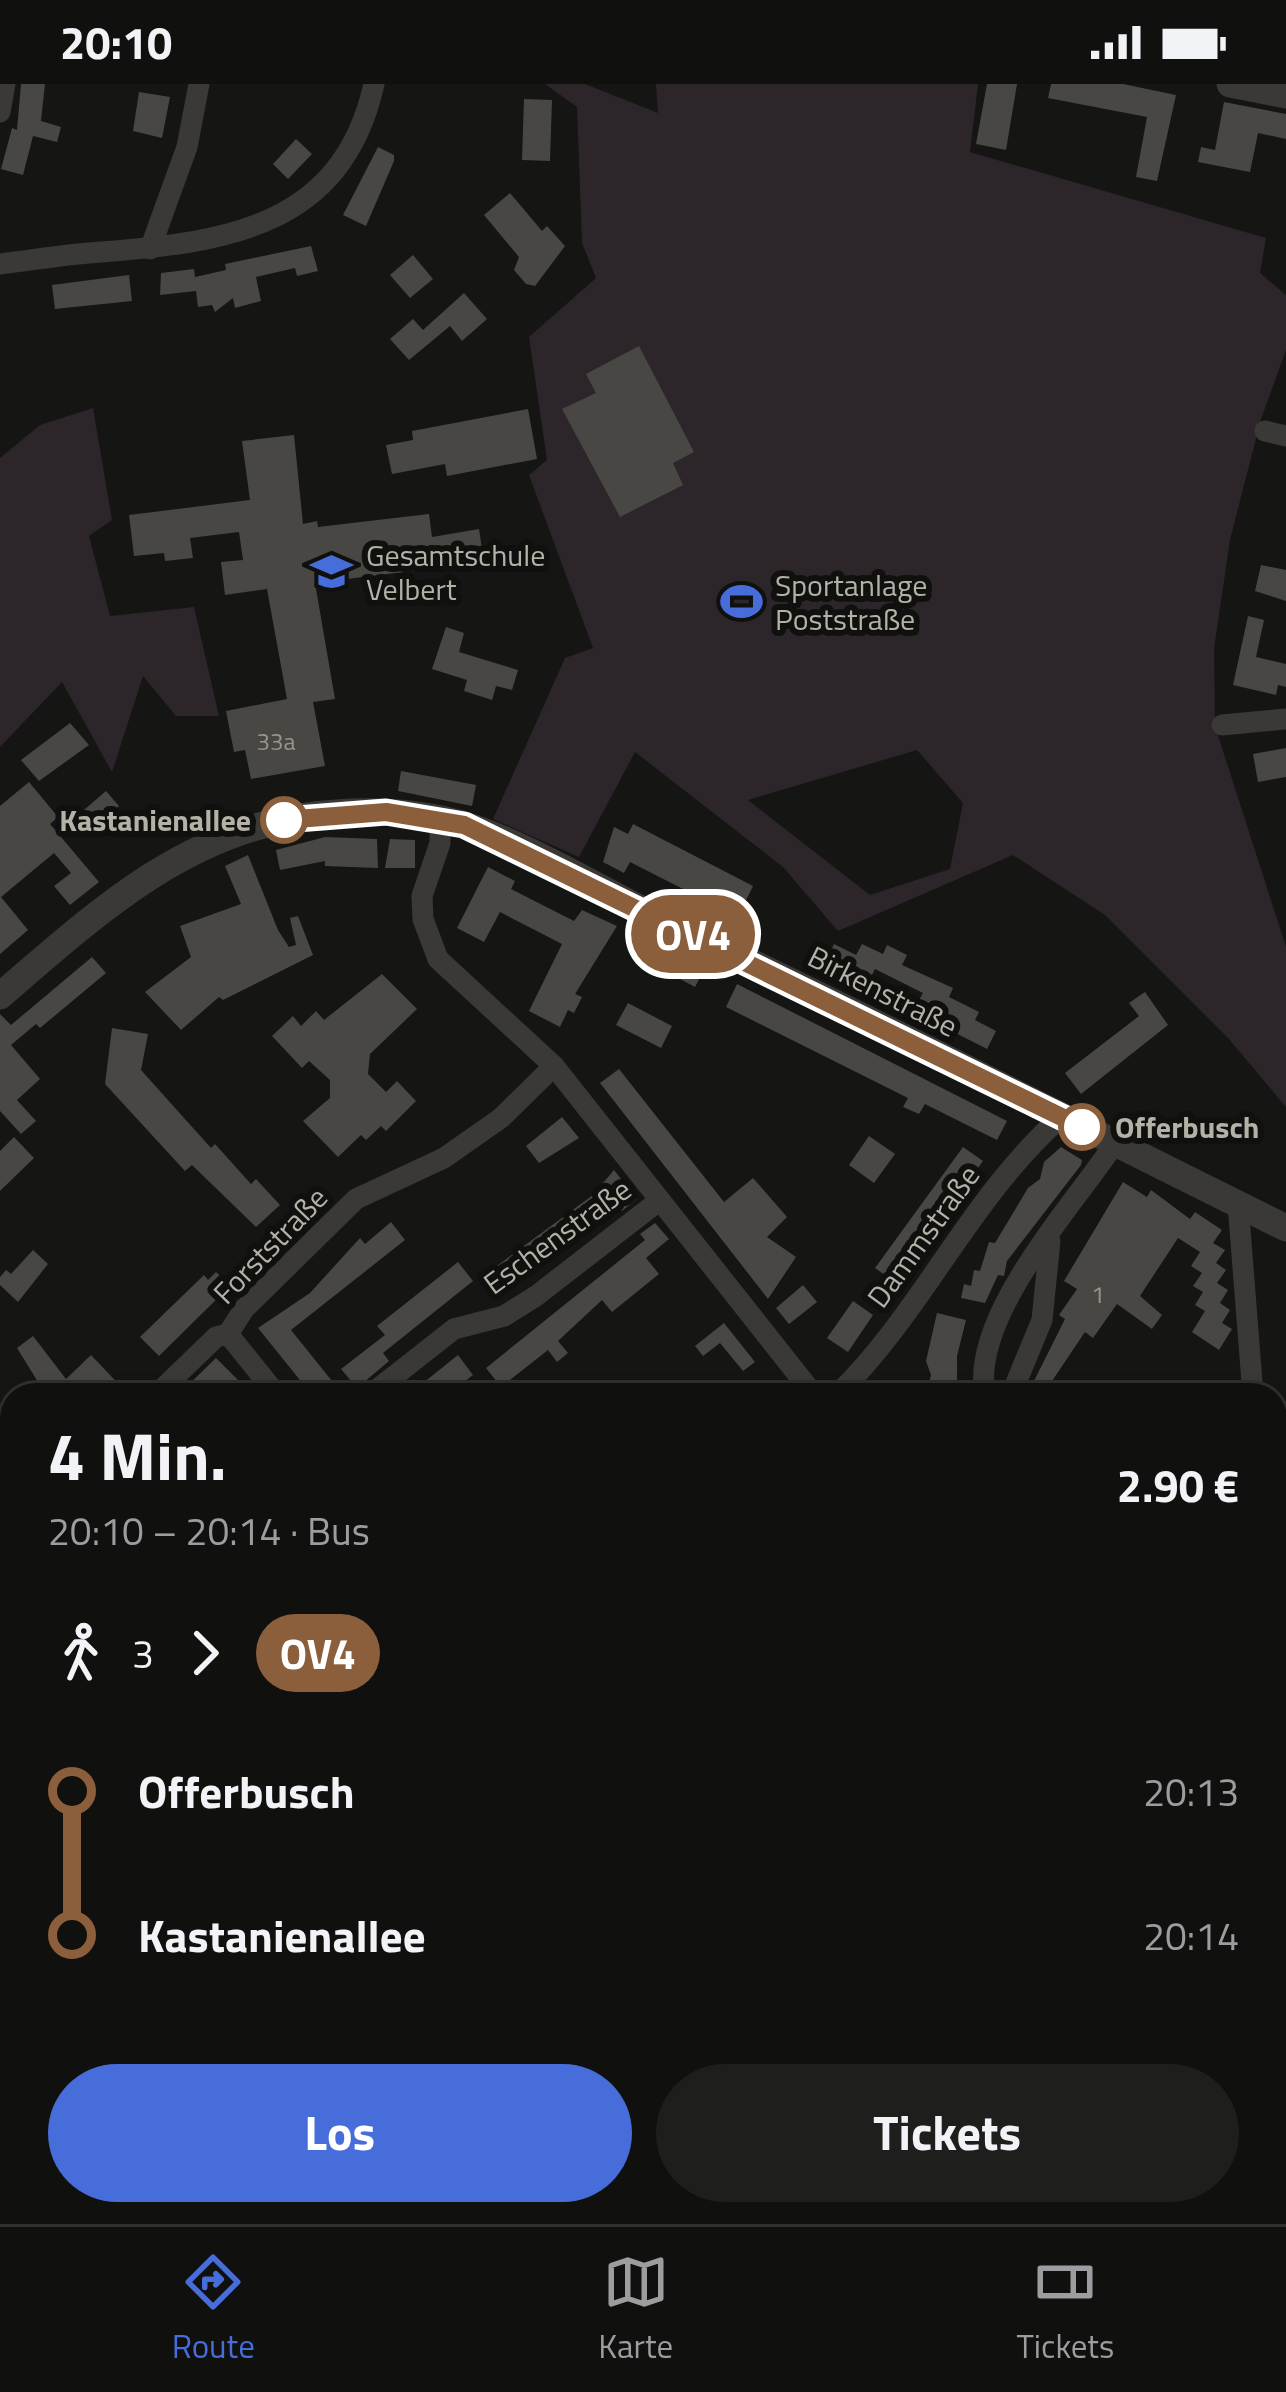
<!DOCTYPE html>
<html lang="de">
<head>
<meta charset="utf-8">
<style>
  :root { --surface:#10100f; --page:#1e1e1d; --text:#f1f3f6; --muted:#9c9d9e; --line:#30302f; --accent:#476dda }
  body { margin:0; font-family:"Titillium Web",sans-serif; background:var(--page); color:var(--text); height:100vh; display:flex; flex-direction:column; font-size:45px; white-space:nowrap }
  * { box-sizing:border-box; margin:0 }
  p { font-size:39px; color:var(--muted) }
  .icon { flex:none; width:66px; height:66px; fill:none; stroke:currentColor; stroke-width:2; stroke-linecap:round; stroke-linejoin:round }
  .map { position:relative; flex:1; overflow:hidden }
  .drawer { position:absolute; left:0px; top:1299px; width:1287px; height:843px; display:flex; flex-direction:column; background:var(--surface); border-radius:36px 36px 0 0; box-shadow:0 6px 18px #0003,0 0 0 3px var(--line) }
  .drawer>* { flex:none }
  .badge { padding:0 24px; border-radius:39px; font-size:42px; line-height:78px }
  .map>.badge { position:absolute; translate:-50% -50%; box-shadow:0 0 0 6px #fff }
  .legs { display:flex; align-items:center; gap:18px; height:132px; padding:0 48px; font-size:39px }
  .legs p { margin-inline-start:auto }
  .summary { display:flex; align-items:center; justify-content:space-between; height:204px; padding:0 48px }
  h1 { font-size:66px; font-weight:700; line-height:90px }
  .primary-button { display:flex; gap:24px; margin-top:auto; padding:24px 48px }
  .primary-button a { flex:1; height:138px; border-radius:72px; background:var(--accent); color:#fff; font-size:48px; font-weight:700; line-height:138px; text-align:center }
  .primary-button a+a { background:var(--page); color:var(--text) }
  ul { padding:0 48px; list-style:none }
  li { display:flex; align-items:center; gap:42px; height:144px; font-size:45px }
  li i { display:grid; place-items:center; width:18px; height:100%; margin:0 15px; background:currentColor }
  li i::after { content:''; width:30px; height:30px; margin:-15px; border:9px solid; border-radius:50%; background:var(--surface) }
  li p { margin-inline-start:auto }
  li:first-child i { background:linear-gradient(#0000 50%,currentColor 0) }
  li:last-child i { background:linear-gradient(currentColor 50%,#0000 0) }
  .status { display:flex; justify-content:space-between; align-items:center; height:84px; padding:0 60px; background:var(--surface); direction:ltr }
  .status svg { height:33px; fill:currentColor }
  .menu { display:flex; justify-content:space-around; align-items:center; height:168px; border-top:3px solid var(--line); background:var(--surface); font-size:33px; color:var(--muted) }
  .menu a { display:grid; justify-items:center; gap:6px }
  .menu .selected { color:var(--accent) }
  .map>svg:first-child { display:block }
</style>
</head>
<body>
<div class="status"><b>20:10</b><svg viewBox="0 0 49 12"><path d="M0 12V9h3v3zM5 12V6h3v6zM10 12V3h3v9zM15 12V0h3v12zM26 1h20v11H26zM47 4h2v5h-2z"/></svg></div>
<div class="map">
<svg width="1286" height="2140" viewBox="0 0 1286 2140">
  <rect width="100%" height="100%" fill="#151514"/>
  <!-- green -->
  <path fill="#2c252a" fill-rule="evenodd" d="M 545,0 L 585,0 L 658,29 L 656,0 L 978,0 L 970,68 L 1266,154 L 1260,189 L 1286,211 L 1286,266 L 1261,335 L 1230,456 L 1214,565 L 1215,642 L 1286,863 L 1286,1023 L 1228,954 L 1105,831 L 1013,771 L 838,847 L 783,783 L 635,668 L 579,773 L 493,735 L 565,574 L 593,564 L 529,391 L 547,376 L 529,253 L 596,194 L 582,159 L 577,23 ZM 917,666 L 963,719 L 950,785 L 870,811 L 748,716 Z
    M 93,324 L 112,436 L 89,452 L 110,532 L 194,523 L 219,632 L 176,632 L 143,592 L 112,688 L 62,598 L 0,663 L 0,374 L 40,341 Z"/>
  <!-- building -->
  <path fill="#484743" d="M 21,0 L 45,0 L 41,37 L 61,43 L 57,58 L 33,52 L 23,91 L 1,85 L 12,44 L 17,46 Z
    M 987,0 L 1017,0 L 1006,66 L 976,60 Z
    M 1051,0 L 1123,0 L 1176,11 L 1157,97 L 1136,93 L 1147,33 L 1048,14 Z
    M 139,8 L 170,13 L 162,54 L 133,47 Z
    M 524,15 L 552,16 L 550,77 L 522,76 Z
    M 1224,18 L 1286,30 L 1286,55 L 1258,49 L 1250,88 L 1198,78 L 1201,63 L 1215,66 Z
    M 296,55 L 312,70 L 288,95 L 273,80 Z
    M 378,63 L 394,71 L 394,77 L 366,142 L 343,131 Z
    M 510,109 L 542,147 L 547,142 L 565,162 L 535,202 L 526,200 L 514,186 L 519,173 L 484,131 Z
    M 311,162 L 318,187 L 297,192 L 295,184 L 256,193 L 261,217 L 235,224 L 233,214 L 215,228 L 212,221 L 198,223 L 196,207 L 160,211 L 161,189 L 194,185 L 195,193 L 226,186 L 225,180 Z
    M 413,171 L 433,195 L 410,214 L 390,191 Z
    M 129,191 L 132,217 L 55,225 L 52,201 Z
    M 464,209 L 487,235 L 462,257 L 450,242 L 409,276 L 390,255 L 413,235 L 423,246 Z
    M 639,262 L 694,368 L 673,379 L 683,401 L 620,433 L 562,325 L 596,309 L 586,290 Z
    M 528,325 L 537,375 L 447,392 L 445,380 L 392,390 L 386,361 L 413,356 L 412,347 Z
    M 294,351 L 303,440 L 317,437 L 318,443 L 429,430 L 432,453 L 479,445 L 484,478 L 315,499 L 335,615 L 313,618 L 325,682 L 251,695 L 245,666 L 234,668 L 226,627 L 287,615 L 267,505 L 225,511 L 221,478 L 243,476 L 239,448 L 190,454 L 193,474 L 165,477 L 164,469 L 134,472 L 129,431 L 250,416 L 242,357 Z
    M 1261,481 L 1286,486 L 1286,517 L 1255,507 Z
    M 1248,532 L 1264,536 L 1256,573 L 1286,580 L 1286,603 L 1278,601 L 1276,611 L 1233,601 Z
    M 446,543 L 464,549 L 459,568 L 518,586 L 512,606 L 496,602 L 492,616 L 464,607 L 467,596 L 432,585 Z
    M 70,639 L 89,661 L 39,697 L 21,676 Z
    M 1286,664 L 1286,693 L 1258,698 L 1253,670 Z
    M 401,687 L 476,701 L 472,722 L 398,707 Z
    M 29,698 L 58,733 L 50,740 L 99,798 L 70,821 L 54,802 L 71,789 L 54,769 L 1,813 L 28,846 L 0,870 L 0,722 Z
    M 106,707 L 119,722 L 91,747 L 77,732 Z
    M 633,740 L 753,802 L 738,833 L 630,778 L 624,789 L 603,778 L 614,743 L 628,750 Z
    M 325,753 L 377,755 L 378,784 L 325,782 L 325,777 L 280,786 L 276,766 Z
    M 390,755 L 415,756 L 415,784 L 385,784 Z
    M 248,771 L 278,846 L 289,863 L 296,861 L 290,834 L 298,832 L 313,871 L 223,916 L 219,913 L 181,946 L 145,908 L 191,873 L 180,842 L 241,820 L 225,782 Z
    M 488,783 L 515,797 L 511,805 L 574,837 L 582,826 L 617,842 L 575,910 L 582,913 L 574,929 L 568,926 L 560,943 L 529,927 L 562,860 L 500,828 L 484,858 L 457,844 Z
    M 664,858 L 707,880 L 695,903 L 652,880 Z
    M 834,860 L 856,871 L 862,860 L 883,870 L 887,861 L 907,871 L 902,881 L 953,904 L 949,913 L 979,928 L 975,936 L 996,947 L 987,965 L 936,939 L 942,927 L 919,916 L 923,909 L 875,885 L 870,895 L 850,885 L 844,897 L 822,886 Z
    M 92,873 L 106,889 L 40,944 L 36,940 L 11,961 L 40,995 L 17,1016 L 36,1037 L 21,1050 L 0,1027 L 0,930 L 11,941 Z
    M 382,890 L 417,925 L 370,970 L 368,990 L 386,1008 L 397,997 L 416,1017 L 386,1047 L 381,1042 L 366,1056 L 361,1051 L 338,1073 L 303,1037 L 330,1014 L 330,996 L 309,977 L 302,984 L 272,952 L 293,932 L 301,942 L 316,927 L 324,936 Z
    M 737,900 L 1007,1037 L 997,1056 L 925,1020 L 919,1030 L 903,1023 L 908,1014 L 726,923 Z
    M 1145,908 L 1168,941 L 1081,1010 L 1065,989 L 1139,932 L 1129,919 Z
    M 628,919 L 672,942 L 661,964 L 616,941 Z
    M 112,944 L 148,950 L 141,986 L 211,1064 L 215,1060 L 251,1100 L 256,1095 L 280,1121 L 256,1143 L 192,1081 L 185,1087 L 105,1000 Z
    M 619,985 L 724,1118 L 753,1094 L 787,1133 L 767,1153 L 796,1173 L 768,1215 L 600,999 Z
    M 562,1033 L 579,1054 L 539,1079 L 526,1062 Z
    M 869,1052 L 895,1070 L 874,1099 L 849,1081 Z
    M 14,1053 L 34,1074 L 0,1107 L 0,1067 Z
    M 963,1063 L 983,1077 L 896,1199 L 875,1184 Z
    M 1061,1063 L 1082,1076 L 1081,1081 L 1007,1177 L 1004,1192 L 998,1191 L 985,1219 L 961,1214 L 964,1200 L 971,1202 L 974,1186 L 980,1187 L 989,1158 L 995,1159 L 1028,1104 L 1040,1095 L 1044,1078 Z
    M 614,1086 L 637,1115 L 622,1127 L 618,1123 L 501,1210 L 486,1190 L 593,1111 Z
    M 1123,1098 L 1147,1113 L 1151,1106 L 1190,1135 L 1195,1128 L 1222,1146 L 1213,1159 L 1225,1166 L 1216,1179 L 1226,1186 L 1217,1199 L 1228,1206 L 1220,1219 L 1230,1226 L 1222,1239 L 1232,1245 L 1219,1266 L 1192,1248 L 1205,1227 L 1195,1221 L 1203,1208 L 1193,1202 L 1202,1189 L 1191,1182 L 1200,1168 L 1178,1154 L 1140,1212 L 1162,1231 L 1152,1245 L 1117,1220 L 1093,1254 L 1085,1248 L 1050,1300 L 1065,1311 L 1027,1311 L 1065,1235 L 1059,1231 L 1077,1205 L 1064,1197 Z
    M 391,1138 L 405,1156 L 291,1246 L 336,1302 L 326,1311 L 312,1311 L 258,1244 L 310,1209 L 360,1154 L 365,1160 Z
    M 655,1139 L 669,1155 L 646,1174 L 659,1190 L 612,1228 L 602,1216 L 558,1257 L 568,1269 L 557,1278 L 548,1266 L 501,1303 L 486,1284 L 645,1156 L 640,1150 Z
    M 33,1166 L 48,1180 L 18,1218 L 0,1201 L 0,1193 L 6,1186 L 11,1190 Z
    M 458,1178 L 473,1197 L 383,1269 L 389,1277 L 357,1304 L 341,1285 L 385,1251 L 377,1242 Z
    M 216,1188 L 230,1202 L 159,1272 L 140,1253 L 204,1191 L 208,1196 Z
    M 803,1201 L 817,1218 L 789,1240 L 776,1224 Z
    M 853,1217 L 873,1231 L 848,1268 L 827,1254 Z
    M 937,1229 L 966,1236 L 957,1272 L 957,1311 L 926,1311 L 931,1291 L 926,1277 Z
    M 724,1239 L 755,1278 L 743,1287 L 720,1259 L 703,1272 L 695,1262 Z
    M 33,1252 L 66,1295 L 91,1271 L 129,1311 L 46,1311 L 17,1264 Z
    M 458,1271 L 473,1291 L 447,1311 L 394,1311 L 408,1300 L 413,1307 Z
    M 216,1274 L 253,1311 L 233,1311 L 222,1300 L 211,1311 L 178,1311 Z"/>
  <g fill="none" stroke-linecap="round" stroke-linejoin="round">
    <!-- minor -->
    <path stroke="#3a3935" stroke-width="21" d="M 0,28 L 5,0
      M 150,165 L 187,63 L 199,0
      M 0,180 C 34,176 67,170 101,168 C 225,158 342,144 374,0
      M 1265,347 L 1286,352
      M 1222,641 L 1286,635
      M 440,735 L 440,759 L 422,812 L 423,835 L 438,875 L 554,982 L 814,1311
      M 1238,1120 L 1253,1311
      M 228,1250 L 277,1311
      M 156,1311 L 216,1253 L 228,1250 L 244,1225 L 356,1115 L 444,1074 L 501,1034 L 554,982
      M 370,1311 L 454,1245 L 504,1232 L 536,1212 L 660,1116
      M 837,1311 C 923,1227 971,1112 1061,1033
      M 985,1311 C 970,1233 1072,1123 1115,1059
      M 1011,1311 L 1042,1236 L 1050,1157
      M 1275,1340 L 1286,1348
      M 1275,1395 L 1286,1428
      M 0,1804 L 12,1813
      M 1275,1860 L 1286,1863
      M 1029,2140 L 1032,2130"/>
    <!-- tertiary -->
    <path stroke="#3a3935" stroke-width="27" d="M 1230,0 L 1286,11
      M 0,912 C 91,834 177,753 299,733 C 351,725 411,725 462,740 C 532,762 600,806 667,838 C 875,936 1079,1042 1286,1144"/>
    <!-- secondary -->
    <path stroke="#4a4944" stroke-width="30" d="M 0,1412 L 12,1426
      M 0,1444 L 12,1457
      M 607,2130 L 619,2140
      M 653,2130 L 667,2140"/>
  </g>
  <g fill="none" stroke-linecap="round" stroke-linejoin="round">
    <defs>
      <path id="line-1" d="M 284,736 L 386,728 L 464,741 L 1082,1043"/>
    </defs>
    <!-- line-1 casing -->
    <use href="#line-1" stroke="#fff" stroke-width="27"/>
    <!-- line-1 -->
    <use href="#line-1" stroke="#8b5e3c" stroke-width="18"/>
  </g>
  <!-- icons -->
  <defs>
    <symbol id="school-bare" viewBox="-9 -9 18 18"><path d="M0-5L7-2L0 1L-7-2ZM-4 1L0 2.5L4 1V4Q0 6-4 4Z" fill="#476dda" stroke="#10100f" stroke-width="2.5" paint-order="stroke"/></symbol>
    <symbol id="stadium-bare" viewBox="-9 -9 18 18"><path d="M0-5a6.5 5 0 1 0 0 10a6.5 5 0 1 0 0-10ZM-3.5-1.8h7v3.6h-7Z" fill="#476dda" stroke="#10100f" stroke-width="2.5" paint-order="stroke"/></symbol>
  </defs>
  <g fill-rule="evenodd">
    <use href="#school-bare" x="302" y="458" width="59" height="59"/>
    <use href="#stadium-bare" x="712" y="488" width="59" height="59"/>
  </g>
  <!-- markers -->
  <g fill="#fff" stroke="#8b5e3c" stroke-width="6">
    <circle cx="284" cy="736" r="21"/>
    <circle cx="1082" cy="1043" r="21"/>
  </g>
  <g text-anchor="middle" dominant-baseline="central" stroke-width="12" stroke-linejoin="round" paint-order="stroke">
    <!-- number labels -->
    <g font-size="24" fill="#99968e">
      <text x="276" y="657">33a</text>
      <text x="1098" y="1210">1</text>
    </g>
    <!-- poi labels -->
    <g font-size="30" fill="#b4b1a7" stroke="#10100f" text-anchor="start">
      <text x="366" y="471">Gesamtschule<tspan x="366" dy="34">Velbert</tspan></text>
      <text x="775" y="501">Sportanlage<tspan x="775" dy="34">Poststraße</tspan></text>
    </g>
    <!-- stop labels -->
    <g font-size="30" font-weight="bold" fill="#b4b1a7" stroke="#10100f" text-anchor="end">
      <text x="251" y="736">Kastanienallee</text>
      <text x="1115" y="1043" text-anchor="start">Offerbusch</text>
    </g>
    <!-- street labels -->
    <g font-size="30" fill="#b4b1a7" stroke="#10100f">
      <text transform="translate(883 907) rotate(27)">Birkenstraße</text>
      <text transform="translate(557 1152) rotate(-36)">Eschenstraße</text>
      <text transform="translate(923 1152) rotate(-54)">Dammstraße</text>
      <text transform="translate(270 1161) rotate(-46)">Forststraße</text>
    </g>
  </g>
</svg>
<b class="badge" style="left:693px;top:850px;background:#8b5e3c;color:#fff">OV4</b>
<section class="drawer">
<div class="summary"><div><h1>4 Min.</h1><p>20:10 – 20:14 · Bus</p></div><b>2.90 €</b></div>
<div class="legs"><svg class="icon" aria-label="walk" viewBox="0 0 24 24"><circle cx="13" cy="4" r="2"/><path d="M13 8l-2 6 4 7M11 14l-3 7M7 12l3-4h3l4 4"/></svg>3<svg class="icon" aria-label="forward" viewBox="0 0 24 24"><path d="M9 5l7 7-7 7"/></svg><b class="badge" style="background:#8b5e3c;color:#fff">OV4</b></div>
<ul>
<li><i style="color:#8b5e3c"></i><b>Offerbusch</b><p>20:13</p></li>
<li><i style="color:#8b5e3c"></i><b>Kastanienallee</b><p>20:14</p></li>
</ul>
<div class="primary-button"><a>Los</a><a>Tickets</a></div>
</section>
</div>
<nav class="menu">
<a class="selected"><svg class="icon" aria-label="directions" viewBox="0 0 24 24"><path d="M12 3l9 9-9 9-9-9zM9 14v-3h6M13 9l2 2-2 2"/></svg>Route</a>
<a><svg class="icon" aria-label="map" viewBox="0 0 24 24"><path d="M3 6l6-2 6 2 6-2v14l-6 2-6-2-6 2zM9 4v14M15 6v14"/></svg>Karte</a>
<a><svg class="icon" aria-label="tickets" viewBox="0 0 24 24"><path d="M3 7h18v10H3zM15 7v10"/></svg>Tickets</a>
</nav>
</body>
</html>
